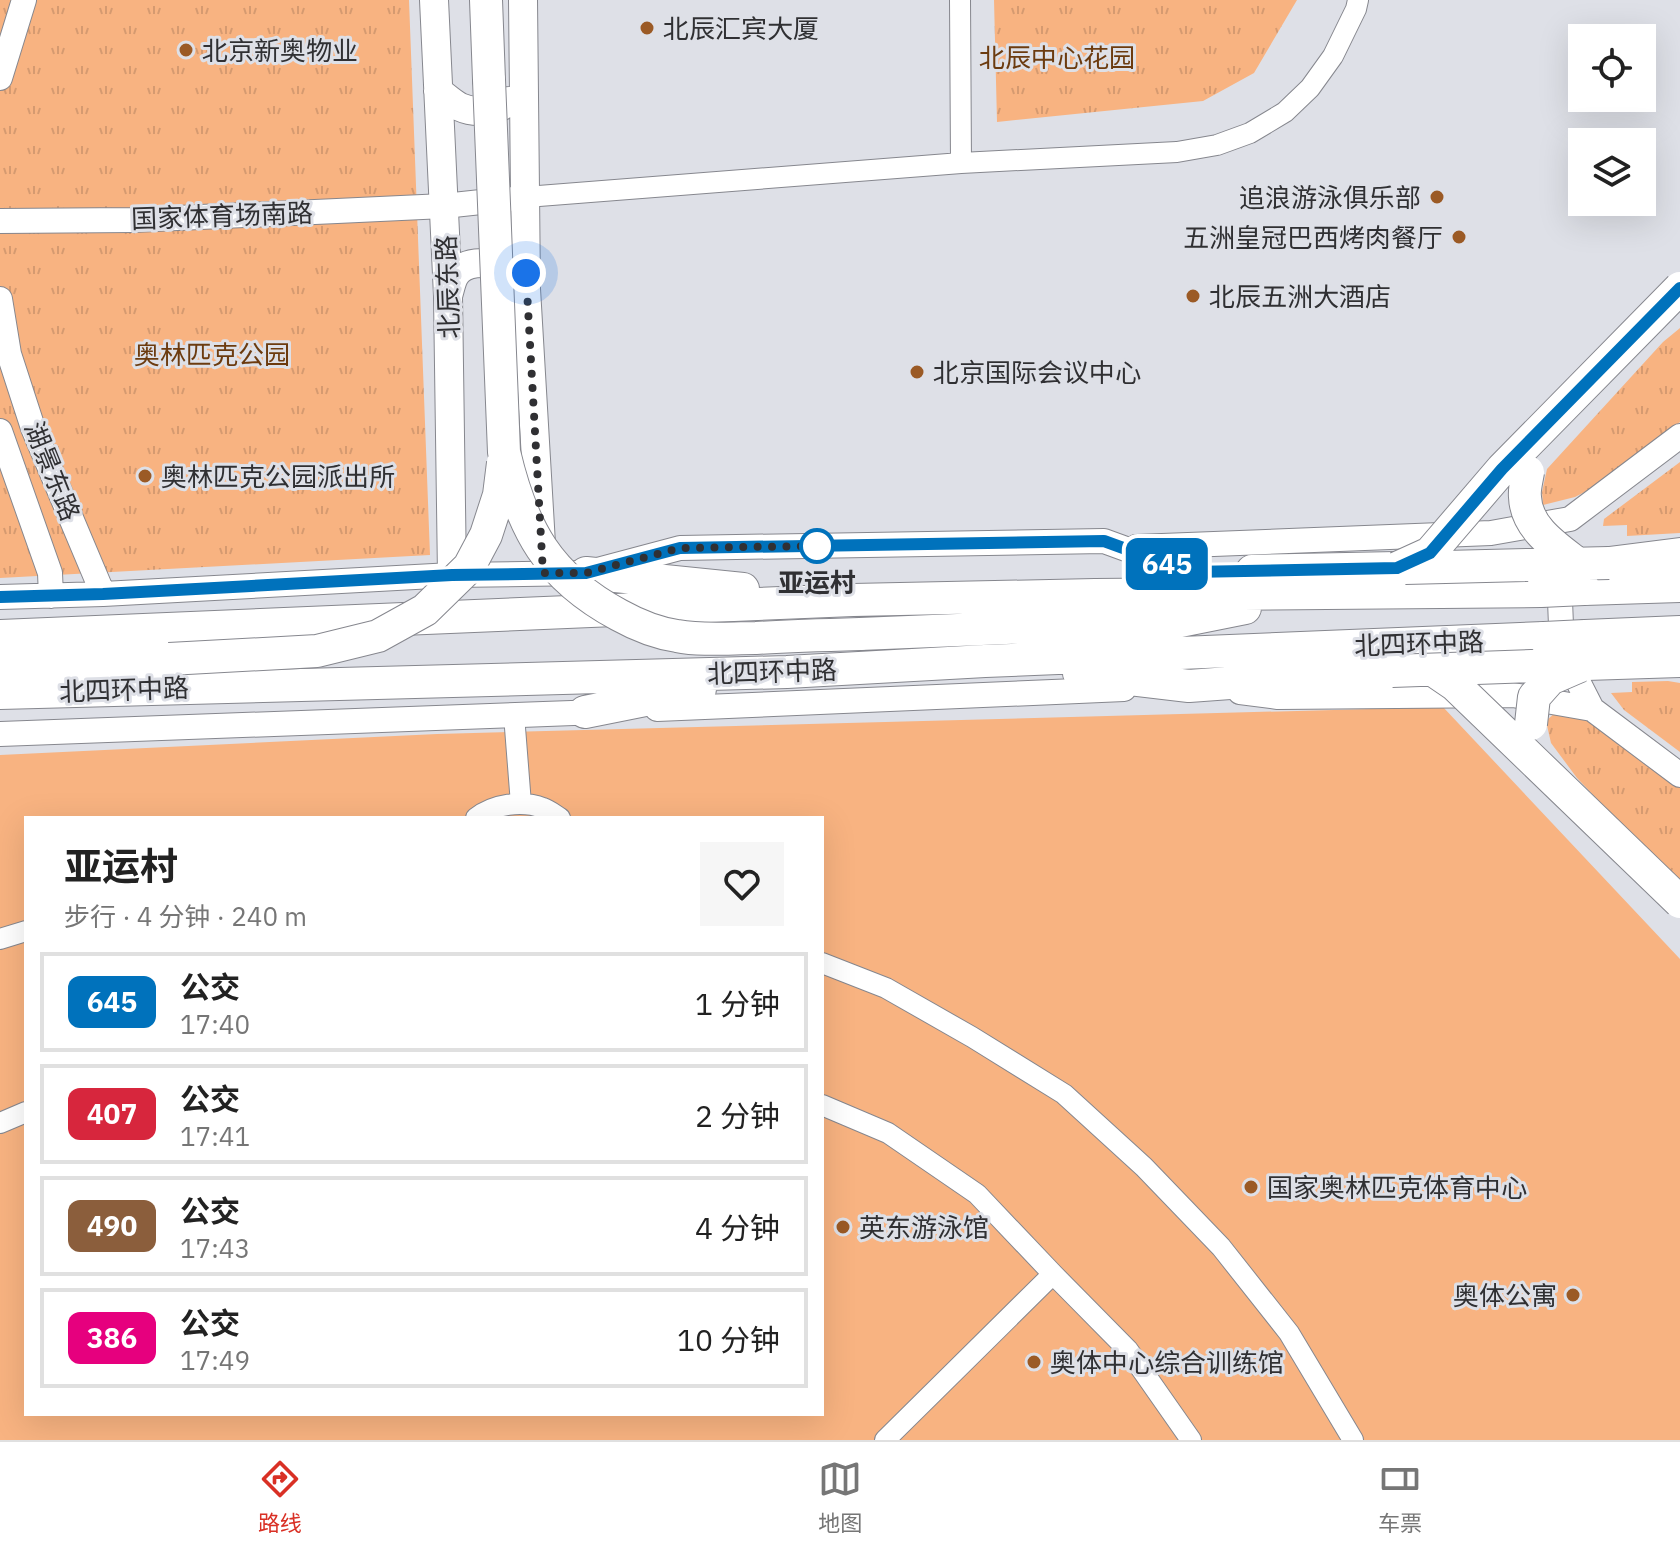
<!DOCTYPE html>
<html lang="zh">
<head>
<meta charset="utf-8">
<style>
  :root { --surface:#fff; --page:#f6f6f6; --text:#222; --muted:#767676; --line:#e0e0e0; --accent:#d93025 }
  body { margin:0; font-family:"IBM Plex Sans","Noto Sans SC",sans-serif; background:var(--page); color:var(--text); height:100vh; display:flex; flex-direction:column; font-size:30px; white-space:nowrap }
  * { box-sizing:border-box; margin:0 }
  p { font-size:26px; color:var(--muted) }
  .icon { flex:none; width:44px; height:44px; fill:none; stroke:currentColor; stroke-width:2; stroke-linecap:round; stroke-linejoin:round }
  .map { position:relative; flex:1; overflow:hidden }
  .panel { position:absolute; left:24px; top:816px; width:800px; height:600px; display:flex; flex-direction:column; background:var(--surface); border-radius:0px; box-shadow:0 8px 32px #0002 }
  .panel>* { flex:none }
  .badge { padding:0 16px; border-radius:12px; font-size:28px; line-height:52px }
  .fabs { position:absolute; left:1568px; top:24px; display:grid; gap:16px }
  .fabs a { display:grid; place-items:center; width:88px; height:88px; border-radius:0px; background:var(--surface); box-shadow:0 8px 32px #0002; font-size:40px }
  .you { position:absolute; width:40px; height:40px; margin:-20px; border:6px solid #fff; border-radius:50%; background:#1a73e8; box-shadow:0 0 0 12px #1a73e833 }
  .map>.badge { position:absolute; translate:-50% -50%; box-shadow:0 0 0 4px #fff }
  .round { display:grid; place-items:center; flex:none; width:84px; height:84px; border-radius:0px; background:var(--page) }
  .overview { display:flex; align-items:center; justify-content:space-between; height:136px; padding:0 40px }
  h1 { font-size:38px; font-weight:700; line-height:60px }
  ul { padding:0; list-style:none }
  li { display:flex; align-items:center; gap:24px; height:100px; margin:0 16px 12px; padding:0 24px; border:4px solid var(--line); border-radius:0px }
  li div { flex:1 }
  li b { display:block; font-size:30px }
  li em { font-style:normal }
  li .badge { min-width:88px; font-weight:700; text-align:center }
  .dock { display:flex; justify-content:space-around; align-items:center; height:112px; border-top:2px solid var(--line); background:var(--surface); font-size:22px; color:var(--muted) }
  .dock a { display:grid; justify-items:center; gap:4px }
  .dock .active { color:var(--accent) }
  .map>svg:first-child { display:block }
</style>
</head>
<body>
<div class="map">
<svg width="1680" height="1440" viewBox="0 0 1680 1440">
  <defs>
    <pattern id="grass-tufts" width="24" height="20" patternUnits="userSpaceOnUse" patternTransform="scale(2)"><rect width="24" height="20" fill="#f8b381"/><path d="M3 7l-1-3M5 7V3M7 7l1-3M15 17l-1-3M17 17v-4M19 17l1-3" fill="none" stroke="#d59a70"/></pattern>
  </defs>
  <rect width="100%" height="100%" fill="#dee0e7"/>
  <!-- grass -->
  <path fill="url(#grass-tufts)" d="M 0,0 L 409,0 L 430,555 L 0,578 Z
    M 994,0 L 1297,0 L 1254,73 L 1203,101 L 997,122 Z
    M 1680,328 L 1680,422 L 1604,482 L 1575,497 L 1543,505 L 1542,492 L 1547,469 L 1663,342 Z
    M 1680,462 L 1680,533 L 1627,536 L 1627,525 L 1603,526 L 1604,519 Z
    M 1668,681 L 1680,683 L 1680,752 L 1624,710 L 1611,693 L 1632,692 L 1632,682 Z
    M 1558,710 L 1598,721 L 1680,788 L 1680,879 L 1659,864 L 1577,778 L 1551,743 L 1546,721 Z"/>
  <!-- garden -->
  <path fill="#f8b381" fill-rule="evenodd" d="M 1443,707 L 1680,959 L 1680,1440 L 0,1440 L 0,755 L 437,734 ZM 26,818 L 822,818 L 822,1414 L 26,1414 Z"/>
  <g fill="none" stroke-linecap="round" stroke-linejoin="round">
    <defs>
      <path id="minor" d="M 960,0 L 961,163
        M 526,197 L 961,163 L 1177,152 L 1217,145 L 1250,133 L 1285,112 L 1310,88 L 1333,56 L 1356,9 L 1358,0
        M 514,715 L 521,804
        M 476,818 C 494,804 522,800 543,808 C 549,810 555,815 560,818
        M 0,939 L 26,931
        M 822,963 L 886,988 L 972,1037 L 1064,1094 L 1144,1167 L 1221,1247 L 1289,1333 L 1353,1440
        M 822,1105 L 888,1133 L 977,1194 L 1053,1274 L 1128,1350 L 1191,1440
        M 0,1123 L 26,1112
        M 885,1440 L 1053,1274"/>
      <path id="tertiary" d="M 0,78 L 24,0
        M 0,221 L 133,220 L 337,211 L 444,206 L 509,199
        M 0,299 L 9,354 L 33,428 L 103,594
        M 0,431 L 50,573 L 51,596
        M 1136,547 L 1491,533 L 1570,519 L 1680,436
        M 1559,576 L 1562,650 L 1592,709 L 1680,775
        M 0,597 L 103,594 L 452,575 L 586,573 L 680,548 L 1104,541 L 1189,572
        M 1240,692 L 1278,697 L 1513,695 L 1592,709
        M 657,709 L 1124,689
        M 0,734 L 600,712"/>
      <path id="secondary" d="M 434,0 L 448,296 L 452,575
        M 523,0 L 526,289 L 541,544
        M 438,91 C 445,96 452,103 460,107 C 475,114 497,112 509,101
        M 448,296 C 450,290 451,283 454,277 C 463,258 491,263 508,265 L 515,272"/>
      <path id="trunk" d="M 486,0 L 489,80
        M 1609,563 L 1680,554
        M 1252,571 L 1397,568
        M 586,573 L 743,589
        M 1584,589 L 1680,586
        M 860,634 L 1180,621 L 1245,608
        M 0,636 L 853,600 L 1095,595 L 1541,591
        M 1585,636 L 1680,632
        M 1586,664 L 1680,661
        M 0,665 L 169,659
        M 1079,673 L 1189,686 L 1392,671
        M 0,693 L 787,672 L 985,661 L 1544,638
        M 585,712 L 700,689"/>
    </defs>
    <!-- minor casing -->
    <use href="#minor" stroke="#86878e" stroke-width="22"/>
    <!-- tertiary casing -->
    <use href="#tertiary" stroke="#86878e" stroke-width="26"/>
    <!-- secondary casing -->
    <use href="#secondary" stroke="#86878e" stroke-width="30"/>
    <!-- trunk casing -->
    <use href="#trunk" stroke="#86878e" stroke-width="34"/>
    <!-- minor -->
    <use href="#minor" stroke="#fff" stroke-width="20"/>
    <!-- tertiary -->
    <use href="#tertiary" stroke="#fff" stroke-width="24"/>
    <!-- secondary -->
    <use href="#secondary" stroke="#fff" stroke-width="28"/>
    <!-- trunk -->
    <use href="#trunk" stroke="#fff" stroke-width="32"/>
    <defs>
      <path id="trunk-bridge" d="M 489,80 L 504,452 C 522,529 548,577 619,615 C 637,625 657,633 677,636 C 702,641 730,638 756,638 C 791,636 825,635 860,634
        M 1528,472 C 1527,479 1524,489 1525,497 C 1526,528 1556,547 1578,564
        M 1397,568 L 1430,553 L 1502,469 L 1680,288
        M 1405,568 L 1609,563
        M 1541,591 L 1584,589
        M 1544,638 L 1585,636
        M 169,659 L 317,651 L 378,636 L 425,610 L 469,567 L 486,535 L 499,495 L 503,463
        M 1433,670 L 1455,685 L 1680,902
        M 1392,671 L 1586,664
        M 1531,724 L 1534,697 L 1550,679 L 1580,666"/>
    </defs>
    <!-- trunk-bridge casing -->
    <use href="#trunk-bridge" stroke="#86878e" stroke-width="34" stroke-linecap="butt"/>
    <!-- trunk-bridge -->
    <use href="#trunk-bridge" stroke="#fff" stroke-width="32"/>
  </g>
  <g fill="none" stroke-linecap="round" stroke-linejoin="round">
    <defs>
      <path id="line" d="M 0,597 L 103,594 L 452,575 L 586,573 L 680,548 L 1104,541 L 1189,572 L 1397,568 L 1430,553 L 1502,469 L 1680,288"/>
    </defs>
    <!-- line casing -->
    <use href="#line" stroke="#fff" stroke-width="18"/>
    <!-- line -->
    <use href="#line" stroke="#0072bc" stroke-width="12"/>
    <!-- walk -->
    <path stroke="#303033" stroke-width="8" stroke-dasharray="0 14.4" d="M 526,273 L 543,573 L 586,573 L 680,548 L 817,546"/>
  </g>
  <!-- markers -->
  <g fill="#9b5a25" stroke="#dee0e7" stroke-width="3">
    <circle cx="647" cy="28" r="8"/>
    <circle cx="186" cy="50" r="8"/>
    <circle cx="1437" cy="197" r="8"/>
    <circle cx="1459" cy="237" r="8"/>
    <circle cx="1193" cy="296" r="8"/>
    <circle cx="917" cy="372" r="8"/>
    <circle cx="145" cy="476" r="8"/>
    <circle cx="1251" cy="1187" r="8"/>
    <circle cx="843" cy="1227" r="8"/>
    <circle cx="1573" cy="1295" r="8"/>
    <circle cx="1034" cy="1362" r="8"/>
  </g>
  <circle fill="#fff" stroke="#0072bc" stroke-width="4" cx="817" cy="546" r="16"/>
  <g text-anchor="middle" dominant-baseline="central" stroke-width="6" stroke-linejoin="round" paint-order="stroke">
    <!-- poi labels -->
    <g font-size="26" fill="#303033" stroke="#dee0e7" text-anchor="start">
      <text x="663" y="28">北辰汇宾大厦</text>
      <text x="202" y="50">北京新奥物业</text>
      <text x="1421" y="197" text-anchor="end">追浪游泳俱乐部</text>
      <text x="1443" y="237" text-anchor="end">五洲皇冠巴西烤肉餐厅</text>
      <text x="1209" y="296">北辰五洲大酒店</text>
      <text x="933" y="372">北京国际会议中心</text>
      <text x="161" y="476">奥林匹克公园派出所</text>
      <text x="1267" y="1187">国家奥林匹克体育中心</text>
      <text x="859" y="1227">英东游泳馆</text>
      <text x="1557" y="1295" text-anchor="end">奥体公寓</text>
      <text x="1050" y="1362">奥体中心综合训练馆</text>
    </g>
    <!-- park labels -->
    <g font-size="26" fill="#6c3b0f" stroke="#dee0e7">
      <text x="1057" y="57">北辰中心花园</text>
      <text x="212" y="354">奥林匹克公园</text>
    </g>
    <!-- street labels -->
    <g font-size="26" fill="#303033" stroke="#dee0e7">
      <text transform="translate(222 215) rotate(-2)">国家体育场南路</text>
      <text transform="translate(447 287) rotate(-92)">北辰东路</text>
      <text transform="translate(53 471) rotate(68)">湖景东路</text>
      <text transform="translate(1419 643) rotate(-2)">北四环中路</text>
      <text transform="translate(772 671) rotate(-2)">北四环中路</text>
      <text transform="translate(124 689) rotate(-2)">北四环中路</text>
    </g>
    <!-- stop labels -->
    <g font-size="26" font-weight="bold" fill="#303033" stroke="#dee0e7">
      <text x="817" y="582">亚运村</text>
    </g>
  </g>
</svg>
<div class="fabs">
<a><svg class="icon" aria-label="locate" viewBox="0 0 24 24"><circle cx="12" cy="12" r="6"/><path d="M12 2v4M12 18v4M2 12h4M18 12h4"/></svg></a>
<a><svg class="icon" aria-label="layers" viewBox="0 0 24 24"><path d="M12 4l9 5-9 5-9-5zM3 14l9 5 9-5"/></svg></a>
</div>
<div class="you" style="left:526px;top:273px"></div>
<b class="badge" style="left:1167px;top:564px;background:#0072bc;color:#fff">645</b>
<section class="panel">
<div class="overview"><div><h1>亚运村</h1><p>步行 · 4 分钟 · 240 m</p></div><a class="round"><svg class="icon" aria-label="heart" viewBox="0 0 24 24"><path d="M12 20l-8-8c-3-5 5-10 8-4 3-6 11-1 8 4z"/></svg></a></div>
<ul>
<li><span class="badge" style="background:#0072bc;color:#fff">645</span><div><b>公交</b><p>17:40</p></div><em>1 分钟</em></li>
<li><span class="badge" style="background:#d7263d;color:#fff">407</span><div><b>公交</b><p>17:41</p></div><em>2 分钟</em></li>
<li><span class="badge" style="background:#8b5e3c;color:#fff">490</span><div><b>公交</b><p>17:43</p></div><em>4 分钟</em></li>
<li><span class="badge" style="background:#e6007e;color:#fff">386</span><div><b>公交</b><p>17:49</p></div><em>10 分钟</em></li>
</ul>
</section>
</div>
<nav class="dock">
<a class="active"><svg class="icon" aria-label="directions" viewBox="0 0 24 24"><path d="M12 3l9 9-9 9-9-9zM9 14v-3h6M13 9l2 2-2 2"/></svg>路线</a>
<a><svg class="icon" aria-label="map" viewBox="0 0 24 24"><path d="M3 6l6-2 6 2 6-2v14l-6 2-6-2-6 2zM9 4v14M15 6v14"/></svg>地图</a>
<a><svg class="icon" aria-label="tickets" viewBox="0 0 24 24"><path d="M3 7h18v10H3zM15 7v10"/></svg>车票</a>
</nav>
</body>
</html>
